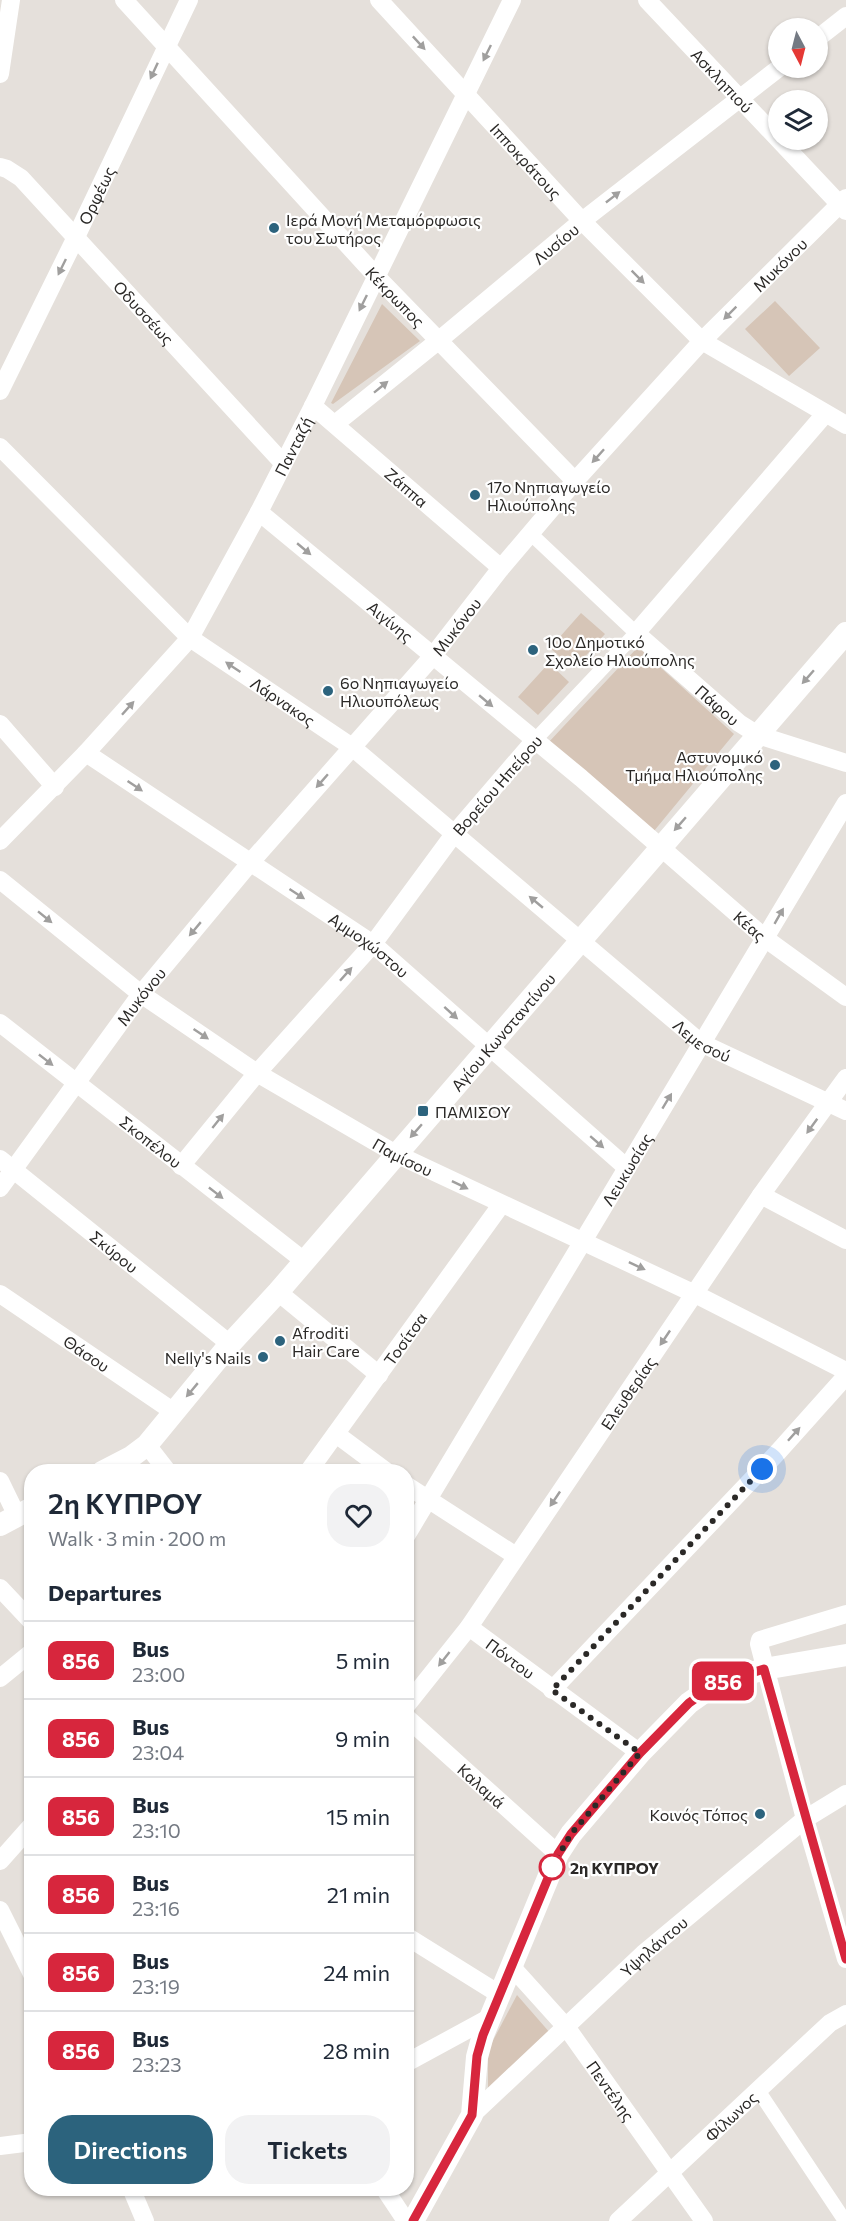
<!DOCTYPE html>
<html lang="en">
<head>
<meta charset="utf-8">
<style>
  :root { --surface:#fff; --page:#f2f2f3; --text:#1f2937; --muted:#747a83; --line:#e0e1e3; --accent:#2c637d }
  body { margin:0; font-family:Commissioner,sans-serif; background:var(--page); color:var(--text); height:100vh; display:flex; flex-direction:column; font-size:22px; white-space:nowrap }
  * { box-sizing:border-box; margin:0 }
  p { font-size:20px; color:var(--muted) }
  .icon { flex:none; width:33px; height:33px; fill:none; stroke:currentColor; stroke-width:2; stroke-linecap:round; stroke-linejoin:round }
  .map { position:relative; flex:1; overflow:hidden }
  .sheet { position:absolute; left:24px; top:1464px; width:390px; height:732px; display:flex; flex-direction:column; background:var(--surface); border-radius:24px; box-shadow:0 2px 4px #0004 }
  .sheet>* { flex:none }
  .badge { padding:0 12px; border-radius:9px; font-size:21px; line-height:39px }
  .needle { width:39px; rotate:173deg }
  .buttons { position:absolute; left:768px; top:18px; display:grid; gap:12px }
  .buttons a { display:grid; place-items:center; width:60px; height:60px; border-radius:50%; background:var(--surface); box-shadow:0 2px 4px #0004; font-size:30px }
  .you { position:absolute; width:30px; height:30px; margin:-15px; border:4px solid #fff; border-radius:50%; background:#1a73e8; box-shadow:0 0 0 9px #1a73e833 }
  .map>.badge { position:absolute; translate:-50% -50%; box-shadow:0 0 0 3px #fff }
  h2 { padding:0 24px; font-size:22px; line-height:54px }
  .round { display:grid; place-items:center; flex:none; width:63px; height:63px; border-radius:24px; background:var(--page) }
  .summary { display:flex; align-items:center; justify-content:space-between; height:102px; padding:0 24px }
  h1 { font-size:28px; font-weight:600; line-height:45px }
  .button { display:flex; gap:12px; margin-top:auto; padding:12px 24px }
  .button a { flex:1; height:69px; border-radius:24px; background:var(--accent); color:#fff; font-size:24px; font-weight:600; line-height:69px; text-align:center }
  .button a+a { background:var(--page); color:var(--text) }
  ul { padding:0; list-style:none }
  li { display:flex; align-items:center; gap:18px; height:78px; padding:0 24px; border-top:2px solid var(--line) }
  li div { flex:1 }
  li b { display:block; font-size:22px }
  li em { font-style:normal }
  li .badge { min-width:66px; font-weight:700; text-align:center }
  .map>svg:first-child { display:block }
</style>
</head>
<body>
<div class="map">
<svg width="846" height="2221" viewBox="0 0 846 2221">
  <rect width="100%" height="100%" fill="#e5e0db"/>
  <!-- green -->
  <path fill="#d6c5b7" d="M 775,301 L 820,348 L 789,376 L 745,329 Z
    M 382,304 L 420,341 L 333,404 L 331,403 Z
    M 581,613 L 605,634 L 574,669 L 550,648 Z
    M 638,647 L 734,734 L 654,831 L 547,744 Z
    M 549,663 L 569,682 L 538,715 L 518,697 Z
    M 517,1995 L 551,2034 L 488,2092 L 488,2050 Z"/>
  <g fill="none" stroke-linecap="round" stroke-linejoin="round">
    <!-- pedestrian -->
    <path stroke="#fff" stroke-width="14" d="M 531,534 L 636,633 L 534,741
      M 758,2090 L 845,2221"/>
    <!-- minor -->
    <g stroke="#fff" stroke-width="18">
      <path id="s1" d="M 124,0 L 376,276 L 575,481"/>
      <path id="s2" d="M 379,0 L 582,221 L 702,341 L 846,425"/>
      <path id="s3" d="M 647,0 L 846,211"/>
      <path d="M 818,38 L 846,16"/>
      <path d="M 0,74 L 11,0"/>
      <path id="s4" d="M 0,167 L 7,169 L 21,178 L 283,463"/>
      <path id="s5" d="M 0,391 L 76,237 L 189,0"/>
      <path id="s6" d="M 313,406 L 501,568"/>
      <path id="s7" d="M 825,414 L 636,633 L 739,723 L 758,735 L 846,763"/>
      <path id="s8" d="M 335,424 L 438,341 L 582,221 L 779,68"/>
      <path id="s9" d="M 0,447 L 190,638 L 352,747 L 701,1043 L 846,1111"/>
      <path id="s10" d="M 259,512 L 581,778 L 766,939 L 846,997"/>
      <path d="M 0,724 L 55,787"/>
      <path id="s11" d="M 86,753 L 373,944 L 627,1168"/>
      <path id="s12" d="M 0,841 L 86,753 L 190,638 L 259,512 L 313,406 L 512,0"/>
      <path id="s13" d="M 0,880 L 141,994 L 257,1073 L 396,1154 L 695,1294 L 846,1371"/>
      <path id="s14" d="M 0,1023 L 303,1260"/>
      <path id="s15" d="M 0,1159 L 230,1344"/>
      <path d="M 181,1166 L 257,1073 L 373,944 L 454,834 L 534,741"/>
      <path id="s16" d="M 0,1188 L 141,994 L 250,863 L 432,657 L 501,568 L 575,481 L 702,341 L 846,198"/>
      <path d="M 761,1195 L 846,1240"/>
      <path d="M 278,1292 L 379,1375"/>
      <path id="s17" d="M 0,1294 L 174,1412"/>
      <path d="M 336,1434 L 387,1472"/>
      <path d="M 147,1445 L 168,1472"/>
      <path id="s18" d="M 308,1472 L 501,1205"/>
      <path d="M 0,1481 L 17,1516"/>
      <path d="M 406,1485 L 516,1556"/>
      <path id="s19" d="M 406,1536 L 846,803"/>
      <path d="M 0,1588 L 32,1622"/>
      <path d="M 846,1614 L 760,1640 L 759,1644 L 805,1819 L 846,1959"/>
      <path id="s20" d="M 469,1627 L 640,1753"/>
      <path d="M 0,1678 L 32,1652"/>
      <path d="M 552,1690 L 778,1452 L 846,1376"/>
      <path id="s21" d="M 406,1706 L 469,1627 L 761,1195 L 846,1078"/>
      <path id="s22" d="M 406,1717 L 558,1854"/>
      <path d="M 0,1861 L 32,1825"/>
      <path d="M 0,1910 L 32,1974"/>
      <path d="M 406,1936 L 499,1994"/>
      <path id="s23" d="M 511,1966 L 567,2028 L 704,2221"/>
      <path d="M 406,2063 L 489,2018"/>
      <path id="s24" d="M 472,2115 L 643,1954 L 805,1819 L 846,1794"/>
      <path d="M 0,2146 L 32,2142"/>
      <path d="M 131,2188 L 145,2221"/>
      <path d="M 384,2188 L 406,2221"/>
      <path id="s25" d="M 618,2221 L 830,2023 L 846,2014"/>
    </g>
    <!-- tertiary -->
    <g stroke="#fff" stroke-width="22">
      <path id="s26" d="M 102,1472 L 131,1457 L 147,1445 L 230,1344 L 278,1292 L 846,633"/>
      <path d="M 0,1525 L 32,1508"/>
      <path d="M 413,2221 L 472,2115 L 477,2057 L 483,2035 L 558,1854 L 571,1834 L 640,1753 L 689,1703 L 716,1684 L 764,1669 L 846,1655"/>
    </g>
  </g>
  <!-- one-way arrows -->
  <defs><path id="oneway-solid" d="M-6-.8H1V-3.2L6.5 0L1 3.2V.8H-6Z" transform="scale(1.5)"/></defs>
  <g fill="#a09f9e">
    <use href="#oneway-solid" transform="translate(419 43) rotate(47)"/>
    <use href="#oneway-solid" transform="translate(487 53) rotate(116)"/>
    <use href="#oneway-solid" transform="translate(154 71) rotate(115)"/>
    <use href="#oneway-solid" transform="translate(613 197) rotate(-38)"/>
    <use href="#oneway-solid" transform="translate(62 267) rotate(116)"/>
    <use href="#oneway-solid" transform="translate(638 277) rotate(45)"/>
    <use href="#oneway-solid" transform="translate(363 303) rotate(116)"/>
    <use href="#oneway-solid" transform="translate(730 313) rotate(135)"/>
    <use href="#oneway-solid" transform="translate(381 387) rotate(-39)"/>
    <use href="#oneway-solid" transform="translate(598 456) rotate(132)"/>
    <use href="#oneway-solid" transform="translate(304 549) rotate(40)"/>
    <use href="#oneway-solid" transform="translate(233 667) rotate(-146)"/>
    <use href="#oneway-solid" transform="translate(808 677) rotate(131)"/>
    <use href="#oneway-solid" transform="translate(486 701) rotate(40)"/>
    <use href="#oneway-solid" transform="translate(128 708) rotate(-48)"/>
    <use href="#oneway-solid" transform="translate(322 781) rotate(131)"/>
    <use href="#oneway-solid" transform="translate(135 786) rotate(34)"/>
    <use href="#oneway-solid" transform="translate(680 824) rotate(131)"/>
    <use href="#oneway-solid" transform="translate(297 894) rotate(33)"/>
    <use href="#oneway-solid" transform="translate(536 902) rotate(-140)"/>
    <use href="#oneway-solid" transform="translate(779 916) rotate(-60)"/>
    <use href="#oneway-solid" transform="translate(45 917) rotate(39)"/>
    <use href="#oneway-solid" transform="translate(195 929) rotate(130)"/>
    <use href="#oneway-solid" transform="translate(346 974) rotate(-48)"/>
    <use href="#oneway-solid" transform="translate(451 1013) rotate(42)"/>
    <use href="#oneway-solid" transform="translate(201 1034) rotate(34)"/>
    <use href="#oneway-solid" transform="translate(46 1060) rotate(38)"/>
    <use href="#oneway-solid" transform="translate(667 1101) rotate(-59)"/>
    <use href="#oneway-solid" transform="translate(218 1121) rotate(-51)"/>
    <use href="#oneway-solid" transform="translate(812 1126) rotate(126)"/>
    <use href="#oneway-solid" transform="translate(416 1131) rotate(131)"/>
    <use href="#oneway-solid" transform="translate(597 1142) rotate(41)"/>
    <use href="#oneway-solid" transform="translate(460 1185) rotate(26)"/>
    <use href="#oneway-solid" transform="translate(216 1193) rotate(38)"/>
    <use href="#oneway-solid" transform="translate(637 1266) rotate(25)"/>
    <use href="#oneway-solid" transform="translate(665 1338) rotate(124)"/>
    <use href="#oneway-solid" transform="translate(192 1390) rotate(130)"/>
    <use href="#oneway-solid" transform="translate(794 1434) rotate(-48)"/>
    <use href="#oneway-solid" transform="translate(555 1499) rotate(124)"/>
    <use href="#oneway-solid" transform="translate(444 1659) rotate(128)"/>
  </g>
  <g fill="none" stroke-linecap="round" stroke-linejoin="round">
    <defs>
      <path id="line" d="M 413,2221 L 472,2115 L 477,2056 L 483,2035 L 558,1854 L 571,1834 L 640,1753 L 689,1703 L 716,1684 L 764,1669 L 846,1959"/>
    </defs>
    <!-- line casing -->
    <use href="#line" stroke="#fff" stroke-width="14"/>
    <!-- line -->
    <use href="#line" stroke="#d7263d" stroke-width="9"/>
    <!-- walk -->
    <path stroke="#2b2927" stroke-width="6" stroke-dasharray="0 10.8" d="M 552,1867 L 571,1834 L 640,1753 L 552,1690 L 762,1469"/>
  </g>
  <!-- markers -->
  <g fill="#2c637d" stroke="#fff" stroke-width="2">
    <circle cx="274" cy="228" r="6"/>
    <circle cx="475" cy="495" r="6"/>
    <circle cx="533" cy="650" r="6"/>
    <circle cx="328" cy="691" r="6"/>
    <circle cx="775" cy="765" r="6"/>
    <rect x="417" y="1105" width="12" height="12" rx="3"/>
    <circle cx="280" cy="1341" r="6"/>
    <circle cx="263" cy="1357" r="6"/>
    <circle cx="760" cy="1814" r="6"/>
  </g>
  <circle fill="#fff" stroke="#d7263d" stroke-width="3" cx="552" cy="1867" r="12"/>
  <g text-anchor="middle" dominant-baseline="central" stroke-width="4.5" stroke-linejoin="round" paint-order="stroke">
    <!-- street labels -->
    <g font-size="16" fill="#2b2927" stroke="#fff">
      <text stroke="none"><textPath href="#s3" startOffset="110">Ασκληπιού</textPath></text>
      <text stroke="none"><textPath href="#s2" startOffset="218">Ιπποκράτους</textPath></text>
      <text stroke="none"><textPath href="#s5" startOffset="218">Ορφέως</textPath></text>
      <text stroke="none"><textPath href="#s8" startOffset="285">Λυσίου</textPath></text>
      <text stroke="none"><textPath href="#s16" startOffset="1210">Μυκόνου</textPath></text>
      <text stroke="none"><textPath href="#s1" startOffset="402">Κέκρωπος</textPath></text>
      <text stroke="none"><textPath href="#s4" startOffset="206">Οδυσσέως</textPath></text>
      <text stroke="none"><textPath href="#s12" startOffset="496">Πανταζή</textPath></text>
      <text stroke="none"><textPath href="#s6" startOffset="124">Ζάππα</textPath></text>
      <text stroke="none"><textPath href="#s10" startOffset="171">Αιγίνης</textPath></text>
      <text stroke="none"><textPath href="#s16" startOffset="724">Μυκόνου</textPath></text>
      <text stroke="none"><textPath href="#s9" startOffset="382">Λάρνακος</textPath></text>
      <text stroke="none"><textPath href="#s7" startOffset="398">Πάφου</textPath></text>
      <text transform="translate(497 785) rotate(-49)">Βορείου Ηπείρου</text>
      <text stroke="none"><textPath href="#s10" startOffset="642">Κέας</textPath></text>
      <text stroke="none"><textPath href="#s11" startOffset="342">Αμμοχώστου</textPath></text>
      <text stroke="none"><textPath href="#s16" startOffset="238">Μυκόνου</textPath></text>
      <text stroke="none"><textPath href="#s26" startOffset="598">Αγίου Κωνσταντίνου</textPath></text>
      <text stroke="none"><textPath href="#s9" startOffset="922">Λεμεσού</textPath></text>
      <text stroke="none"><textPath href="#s14" startOffset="192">Σκοπέλου</textPath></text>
      <text stroke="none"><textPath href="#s13" startOffset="490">Παμίσου</textPath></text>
      <text stroke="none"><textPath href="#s19" startOffset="428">Λευκωσίας</textPath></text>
      <text stroke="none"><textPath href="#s15" startOffset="147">Σκύρου</textPath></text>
      <text stroke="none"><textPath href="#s18" startOffset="165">Τοσίτσα</textPath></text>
      <text stroke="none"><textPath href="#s17" startOffset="105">Θάσου</textPath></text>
      <text stroke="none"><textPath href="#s21" startOffset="384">Ελευθερίας</textPath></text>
      <text stroke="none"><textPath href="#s20" startOffset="52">Πόντου</textPath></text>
      <text stroke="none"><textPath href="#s22" startOffset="102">Καλαμά</textPath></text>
      <text stroke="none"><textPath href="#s24" startOffset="248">Υψηλάντου</textPath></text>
      <text stroke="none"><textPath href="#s23" startOffset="160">Πεντέλης</textPath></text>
      <text stroke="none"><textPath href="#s25" startOffset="154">Φίλωνος</textPath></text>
    </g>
    <!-- poi labels -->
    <g font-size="16" fill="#2b2927" stroke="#fff" text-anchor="start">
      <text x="286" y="219">Ιερά Μονή Μεταμόρφωσις<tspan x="286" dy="18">του Σωτήρος</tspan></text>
      <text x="487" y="486">17ο Νηπιαγωγείο<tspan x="487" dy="18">Ηλιούπολης</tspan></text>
      <text x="545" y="641">10ο Δημοτικό<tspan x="545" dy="18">Σχολείο Ηλιούπολης</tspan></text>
      <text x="340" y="682">6ο Νηπιαγωγείο<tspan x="340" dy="18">Ηλιουπόλεως</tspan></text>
      <text x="763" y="756" text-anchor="end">Αστυνομικό<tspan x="763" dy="18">Τμήμα Ηλιούπολης</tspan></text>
      <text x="435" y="1111">ΠΑΜΙΣΟΥ</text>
      <text x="292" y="1332">Afroditi<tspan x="292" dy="18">Hair Care</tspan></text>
      <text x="251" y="1357" text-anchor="end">Nelly's Nails</text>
      <text x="748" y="1814" text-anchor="end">Κοινός Τόπος</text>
    </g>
    <!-- stop labels -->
    <g font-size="16" font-weight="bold" fill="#2b2927" stroke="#fff" text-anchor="start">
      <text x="570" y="1867">2η ΚΥΠΡΟΥ</text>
    </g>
  </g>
</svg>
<div class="buttons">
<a><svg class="needle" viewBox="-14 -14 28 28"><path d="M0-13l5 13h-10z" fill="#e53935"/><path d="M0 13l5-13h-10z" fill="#747a83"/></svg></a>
<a><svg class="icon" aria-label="layers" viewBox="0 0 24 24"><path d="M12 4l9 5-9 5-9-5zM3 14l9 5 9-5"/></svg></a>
</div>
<div class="you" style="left:762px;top:1469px"></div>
<b class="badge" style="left:723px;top:1681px;background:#d7263d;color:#fff">856</b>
<section class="sheet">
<div class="summary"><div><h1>2η ΚΥΠΡΟΥ</h1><p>Walk · 3 min · 200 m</p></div><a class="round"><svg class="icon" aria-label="heart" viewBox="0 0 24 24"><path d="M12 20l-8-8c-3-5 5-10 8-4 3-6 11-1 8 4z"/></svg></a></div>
<h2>Departures</h2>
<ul>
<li><span class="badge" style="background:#d7263d;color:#fff">856</span><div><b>Bus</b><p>23:00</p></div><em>5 min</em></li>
<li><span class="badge" style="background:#d7263d;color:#fff">856</span><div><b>Bus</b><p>23:04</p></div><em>9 min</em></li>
<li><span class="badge" style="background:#d7263d;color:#fff">856</span><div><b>Bus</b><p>23:10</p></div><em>15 min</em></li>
<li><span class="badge" style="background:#d7263d;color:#fff">856</span><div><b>Bus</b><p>23:16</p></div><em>21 min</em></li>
<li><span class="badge" style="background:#d7263d;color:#fff">856</span><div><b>Bus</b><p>23:19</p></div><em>24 min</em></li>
<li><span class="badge" style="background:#d7263d;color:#fff">856</span><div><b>Bus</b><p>23:23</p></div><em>28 min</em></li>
</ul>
<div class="button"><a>Directions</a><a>Tickets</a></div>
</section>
</div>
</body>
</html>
